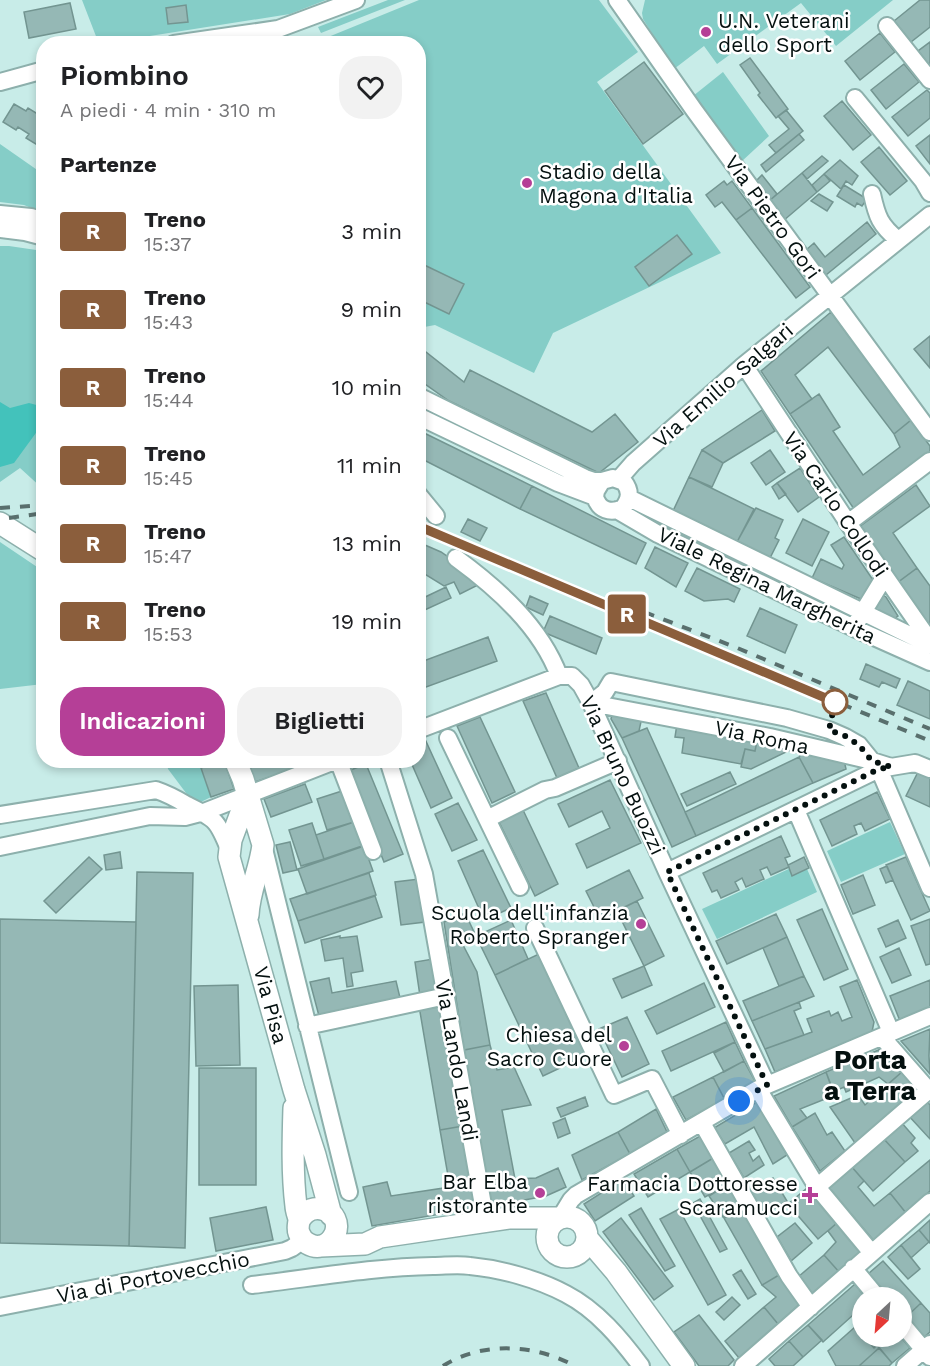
<!DOCTYPE html>
<html lang="it">
<head>
<meta charset="utf-8">
<style>
  :root { --surface:#fff; --page:#f2f2f2; --text:#202124; --muted:#757577; --accent:#b53f97 }
  body { margin:0; font-family:"Work Sans",sans-serif; background:var(--page); color:var(--text); height:100vh; display:flex; flex-direction:column; font-size:22px; white-space:nowrap }
  * { box-sizing:border-box; margin:0 }
  p { font-size:20px; color:var(--muted) }
  .icon { flex:none; width:33px; height:33px; fill:none; stroke:currentColor; stroke-width:2; stroke-linecap:round; stroke-linejoin:round }
  .map { position:relative; flex:1; overflow:hidden }
  .side { position:absolute; left:36px; top:36px; width:390px; height:732px; display:flex; flex-direction:column; background:var(--surface); border-radius:24px; box-shadow:0 3px 9px #0003 }
  .side>* { flex:none }
  .badge { padding:0 12px; border-radius:4px; font-size:21px; line-height:39px }
  .needle { width:39px; rotate:206deg }
  .tools { position:absolute; left:852px; top:1287px; display:grid; gap:12px }
  .tools a { display:grid; place-items:center; width:60px; height:60px; border-radius:50%; background:var(--surface); box-shadow:0 3px 9px #0003; font-size:30px }
  .you { position:absolute; width:30px; height:30px; margin:-15px; border:4px solid #fff; border-radius:50%; background:#1a73e8; box-shadow:0 0 0 9px #1a73e833 }
  .map>.badge { position:absolute; translate:-50% -50%; box-shadow:0 0 0 3px #fff }
  h2 { padding:0 24px; font-size:22px; line-height:54px }
  .round { display:grid; place-items:center; flex:none; width:63px; height:63px; border-radius:24px; background:var(--page) }
  .head { display:flex; align-items:center; justify-content:space-between; height:102px; padding:0 24px }
  h1 { font-size:28px; font-weight:600; line-height:45px }
  .primary-button { display:flex; gap:12px; margin-top:auto; padding:12px 24px }
  .primary-button a { flex:1; height:69px; border-radius:24px; background:var(--accent); color:#fff; font-size:24px; font-weight:600; line-height:69px; text-align:center }
  .primary-button a+a { background:var(--page); color:var(--text) }
  ul { padding:0; list-style:none }
  li { display:flex; align-items:center; gap:18px; height:78px; padding:0 24px }
  li div { flex:1 }
  li b { display:block; font-size:22px }
  li em { font-style:normal }
  li .badge { min-width:66px; font-weight:700; text-align:center }
  .map>svg:first-child { display:block }
</style>
</head>
<body>
<div class="map">
<svg width="930" height="1366" viewBox="0 0 930 1366">
  <rect width="100%" height="100%" fill="#c8ece8"/>
  <!-- green -->
  <path fill="#85cdc7" d="M 82,0 L 326,0 L 290,14 L 99,44 Z
    M 388,0 L 405,0 L 321,33 L 318,27 Z
    M 419,0 L 599,0 L 638,52 L 597,82 L 721,253 L 553,333 L 534,373 L 435,325 L 419,328 L 418,44 L 311,44 Z
    M 645,0 L 893,0 L 836,46 L 801,3 L 717,64 L 704,46 L 674,69 L 643,19 L 642,13 Z
    M 723,72 L 769,136 L 741,162 L 693,96 Z
    M 0,144 L 43,174 L 43,213 L 24,205 L 0,202 Z
    M 0,246 L 9,246 L 43,251 L 43,489 L 20,468 L 0,482 Z
    M 0,542 L 43,571 L 43,684 L 0,689 Z
    M 166,761 L 221,761 L 201,768 L 211,797 L 201,802 L 192,801 L 168,769 Z
    M 890,822 L 905,854 L 841,882 L 827,851 Z
    M 804,862 L 817,892 L 717,939 L 702,909 Z"/>
  <!-- forest -->
  <path fill="#43c2bb" d="M 0,402 L 10,408 L 29,403 L 44,407 L 41,426 L 14,463 L 0,467 Z"/>
  <!-- building -->
  <path fill="#95b8b5" stroke="#739591" stroke-width="1.5" d="M 920,0 L 930,0 L 930,27 L 911,42 L 894,21 Z
    M 70,3 L 76,29 L 29,38 L 24,12 Z
    M 186,5 L 188,22 L 168,24 L 166,8 Z
    M 880,33 L 895,52 L 860,80 L 845,61 Z
    M 930,42 L 930,66 L 918,51 Z
    M 750,58 L 788,109 L 776,118 L 758,95 L 760,93 L 740,65 Z
    M 644,62 L 683,114 L 643,144 L 605,91 Z
    M 904,64 L 919,82 L 886,109 L 871,90 Z
    M 927,90 L 930,93 L 930,118 L 908,136 L 892,117 Z
    M 842,101 L 871,135 L 853,150 L 824,116 Z
    M 14,104 L 26,111 L 28,108 L 41,116 L 38,120 L 44,123 L 44,146 L 40,144 L 39,146 L 26,138 L 29,134 L 18,127 L 16,130 L 3,122 Z
    M 786,110 L 803,131 L 776,153 L 769,145 L 789,129 L 778,116 Z
    M 799,134 L 804,140 L 766,172 L 761,165 Z
    M 930,135 L 930,164 L 916,146 Z
    M 879,147 L 907,181 L 890,195 L 861,162 Z
    M 822,156 L 828,161 L 807,179 L 802,173 Z
    M 840,160 L 858,176 L 852,185 L 846,181 L 841,189 L 824,174 Z
    M 802,173 L 817,192 L 783,221 L 768,202 Z
    M 824,174 L 830,181 L 817,192 L 812,185 Z
    M 762,175 L 777,194 L 768,202 L 754,183 Z
    M 724,181 L 727,185 L 732,181 L 752,208 L 736,220 L 722,202 L 715,207 L 706,195 Z
    M 844,185 L 867,199 L 862,206 L 857,203 L 855,207 L 837,196 Z
    M 819,194 L 833,202 L 827,211 L 811,201 Z
    M 752,208 L 810,287 L 796,298 L 736,220 Z
    M 867,222 L 876,234 L 826,275 L 806,250 L 814,243 L 825,257 Z
    M 677,235 L 692,254 L 649,286 L 635,267 Z
    M 418,262 L 464,284 L 449,314 L 418,299 Z
    M 831,312 L 911,420 L 894,434 L 828,347 L 795,375 L 812,399 L 790,414 L 761,371 Z
    M 930,336 L 930,368 L 914,349 Z
    M 418,338 L 424,341 L 421,348 L 464,382 L 470,370 L 592,432 L 615,414 L 638,442 L 599,473 L 449,401 L 418,379 Z
    M 819,394 L 840,427 L 833,431 L 863,475 L 900,447 L 894,434 L 911,420 L 930,446 L 930,452 L 854,509 L 790,414 Z
    M 762,410 L 775,431 L 723,463 L 702,450 Z
    M 418,430 L 532,486 L 520,509 L 418,457 Z
    M 702,450 L 723,463 L 712,487 L 689,477 Z
    M 770,450 L 785,472 L 766,485 L 751,463 Z
    M 800,468 L 819,497 L 798,512 L 777,483 Z
    M 689,477 L 754,509 L 737,542 L 673,511 Z
    M 777,483 L 786,494 L 779,499 L 772,487 Z
    M 916,485 L 930,506 L 893,533 L 917,568 L 897,583 L 859,527 Z
    M 532,486 L 646,543 L 636,564 L 520,509 Z
    M 756,508 L 783,520 L 775,538 L 779,540 L 770,558 L 737,542 Z
    M 468,519 L 487,528 L 480,541 L 461,532 Z
    M 803,519 L 829,532 L 812,566 L 786,553 Z
    M 844,537 L 873,580 L 861,599 L 812,578 L 821,559 L 842,569 L 844,565 L 831,545 Z
    M 418,542 L 441,552 L 484,582 L 460,594 L 454,582 L 444,586 L 418,570 L 421,559 L 418,559 Z
    M 655,547 L 688,563 L 676,587 L 645,568 Z
    M 697,568 L 740,589 L 734,602 L 728,599 L 704,601 L 685,591 Z
    M 917,568 L 930,586 L 930,632 L 897,583 Z
    M 446,587 L 451,598 L 418,613 L 418,596 L 421,599 Z
    M 883,595 L 886,597 L 898,616 L 894,619 L 875,610 Z
    M 530,596 L 548,604 L 543,615 L 526,607 Z
    M 760,608 L 797,625 L 785,653 L 747,636 Z
    M 550,616 L 602,638 L 596,654 L 543,632 Z
    M 488,637 L 497,661 L 418,690 L 418,663 Z
    M 866,664 L 900,679 L 896,688 L 882,682 L 879,687 L 860,679 Z
    M 908,681 L 930,691 L 930,719 L 897,705 Z
    M 546,693 L 579,768 L 557,778 L 523,701 Z
    M 613,711 L 642,717 L 639,731 L 622,738 L 611,719 Z
    M 480,717 L 515,792 L 492,803 L 457,726 Z
    M 677,724 L 757,741 L 755,751 L 745,749 L 741,764 L 682,753 L 684,738 L 675,737 Z
    M 647,728 L 696,836 L 672,847 L 622,738 Z
    M 424,737 L 452,798 L 431,808 L 410,760 L 418,760 L 418,740 Z
    M 757,741 L 787,747 L 786,752 L 751,769 L 741,767 L 745,749 L 755,751 Z
    M 803,751 L 844,760 L 846,769 L 813,783 L 799,757 Z
    M 799,757 L 813,783 L 696,836 L 685,812 Z
    M 224,760 L 234,789 L 211,797 L 201,768 Z
    M 248,760 L 298,760 L 300,767 L 255,782 Z
    M 366,764 L 403,854 L 384,862 L 348,771 Z
    M 730,772 L 736,784 L 687,806 L 681,794 Z
    M 918,772 L 930,778 L 930,807 L 906,796 Z
    M 610,780 L 641,843 L 587,868 L 576,844 L 610,828 L 602,811 L 569,827 L 558,804 Z
    M 305,784 L 312,802 L 271,817 L 264,799 Z
    M 345,790 L 354,822 L 327,830 L 317,799 Z
    M 877,792 L 890,819 L 865,831 L 861,823 L 854,826 L 857,834 L 832,846 L 820,820 Z
    M 458,803 L 477,840 L 452,851 L 435,814 Z
    M 523,810 L 558,884 L 535,896 L 499,822 Z
    M 354,822 L 362,846 L 324,859 L 316,835 Z
    M 312,823 L 324,859 L 301,866 L 289,830 Z
    M 781,836 L 790,856 L 785,858 L 789,867 L 771,875 L 767,867 L 760,870 L 764,879 L 746,887 L 742,878 L 735,882 L 739,890 L 721,898 L 717,890 L 712,892 L 703,873 Z
    M 290,842 L 297,870 L 283,873 L 276,845 Z
    M 364,846 L 373,871 L 307,894 L 298,869 Z
    M 483,850 L 511,908 L 484,920 L 458,861 Z
    M 120,852 L 122,868 L 106,870 L 104,855 Z
    M 89,857 L 102,869 L 56,913 L 44,901 Z
    M 804,857 L 809,868 L 792,876 L 788,865 Z
    M 906,857 L 930,911 L 911,920 L 886,865 Z
    M 887,866 L 893,880 L 886,883 L 880,869 Z
    M 629,870 L 643,898 L 600,919 L 586,891 Z
    M 137,872 L 193,873 L 185,1248 L 129,1246 Z
    M 369,873 L 376,895 L 298,921 L 290,899 Z
    M 863,875 L 875,905 L 853,914 L 841,885 Z
    M 419,879 L 425,922 L 401,925 L 395,882 Z
    M 375,896 L 382,917 L 305,943 L 298,921 Z
    M 637,901 L 664,956 L 644,966 L 617,911 Z
    M 822,909 L 848,969 L 824,980 L 797,920 Z
    M 465,913 L 476,936 L 462,943 L 477,972 L 490,1045 L 464,1050 L 444,922 Z
    M 776,914 L 787,937 L 727,964 L 716,941 Z
    M 0,919 L 136,922 L 129,1246 L 0,1243 Z
    M 930,919 L 930,964 L 926,965 L 911,926 Z
    M 511,920 L 528,959 L 495,975 L 476,936 Z
    M 898,920 L 906,938 L 886,947 L 878,929 Z
    M 340,936 L 340,938 L 357,936 L 363,971 L 351,973 L 353,986 L 347,987 L 343,958 L 325,961 L 321,940 Z
    M 787,937 L 804,976 L 779,986 L 763,948 Z
    M 899,948 L 911,975 L 892,983 L 880,957 Z
    M 541,953 L 590,1054 L 543,1076 L 495,975 Z
    M 433,959 L 438,994 L 420,996 L 415,962 Z
    M 644,966 L 652,985 L 622,998 L 613,979 Z
    M 804,976 L 814,996 L 752,1021 L 743,1001 Z
    M 329,978 L 332,993 L 396,981 L 401,1002 L 319,1016 L 310,982 Z
    M 857,980 L 874,1022 L 872,1032 L 775,1072 L 765,1049 L 812,1032 L 807,1019 L 829,1011 L 831,1016 L 838,1012 L 842,1021 L 852,1017 L 840,987 Z
    M 930,980 L 930,1009 L 900,1021 L 890,996 Z
    M 704,983 L 715,1007 L 657,1034 L 645,1011 Z
    M 238,985 L 240,1065 L 196,1066 L 194,986 Z
    M 799,1002 L 801,1008 L 794,1011 L 804,1035 L 765,1049 L 752,1021 Z
    M 441,1003 L 463,1126 L 440,1130 L 419,1006 Z
    M 627,1017 L 649,1064 L 622,1077 L 599,1029 Z
    M 726,1022 L 735,1042 L 671,1071 L 662,1051 Z
    M 930,1029 L 929,1056 L 930,1074 L 901,1041 Z
    M 735,1042 L 744,1061 L 724,1072 L 714,1053 Z
    M 490,1045 L 497,1070 L 514,1067 L 531,1105 L 502,1110 L 515,1179 L 536,1178 L 558,1168 L 566,1187 L 546,1196 L 491,1206 L 464,1050 Z
    M 881,1049 L 903,1071 L 888,1084 L 879,1077 L 846,1092 L 844,1087 L 833,1092 L 826,1072 Z
    M 744,1061 L 756,1083 L 725,1100 L 713,1077 Z
    M 199,1068 L 256,1068 L 256,1185 L 199,1185 Z
    M 903,1071 L 917,1089 L 855,1143 L 830,1107 L 858,1095 L 865,1105 Z
    M 826,1072 L 835,1095 L 800,1109 L 807,1118 L 792,1127 L 774,1096 Z
    M 713,1077 L 725,1100 L 686,1120 L 673,1097 Z
    M 585,1097 L 588,1106 L 561,1117 L 557,1108 Z
    M 926,1100 L 930,1105 L 930,1139 L 908,1115 Z
    M 757,1102 L 787,1155 L 773,1164 L 754,1127 L 725,1144 L 714,1128 Z
    M 656,1109 L 668,1134 L 630,1154 L 618,1132 Z
    M 815,1113 L 827,1135 L 832,1132 L 845,1151 L 820,1171 L 792,1127 Z
    M 565,1118 L 570,1133 L 558,1138 L 553,1123 Z
    M 901,1122 L 915,1138 L 911,1143 L 918,1151 L 905,1162 L 883,1138 Z
    M 463,1126 L 475,1208 L 372,1226 L 363,1187 L 387,1182 L 391,1196 L 450,1187 L 440,1130 Z
    M 618,1132 L 630,1154 L 582,1180 L 572,1155 Z
    M 702,1135 L 715,1157 L 690,1172 L 677,1149 Z
    M 883,1138 L 905,1162 L 873,1191 L 851,1166 Z
    M 749,1141 L 755,1150 L 749,1153 L 753,1161 L 759,1156 L 764,1165 L 744,1178 L 729,1153 Z
    M 677,1149 L 690,1172 L 648,1197 L 634,1174 Z
    M 715,1157 L 729,1184 L 705,1197 L 690,1172 Z
    M 930,1160 L 930,1191 L 906,1213 L 890,1193 Z
    M 851,1166 L 864,1181 L 858,1187 L 874,1206 L 890,1193 L 906,1213 L 874,1241 L 827,1186 Z
    M 773,1178 L 787,1201 L 764,1215 L 750,1192 Z
    M 623,1179 L 634,1196 L 595,1221 L 584,1204 Z
    M 728,1184 L 741,1206 L 723,1217 L 709,1196 Z
    M 807,1188 L 837,1223 L 818,1239 L 788,1204 Z
    M 700,1199 L 727,1249 L 720,1252 L 693,1203 Z
    M 266,1207 L 273,1240 L 216,1251 L 210,1218 Z
    M 641,1208 L 675,1266 L 665,1271 L 629,1215 Z
    M 742,1208 L 779,1275 L 762,1285 L 724,1218 Z
    M 679,1209 L 726,1295 L 708,1305 L 660,1219 Z
    M 621,1218 L 673,1286 L 654,1300 L 603,1232 Z
    M 930,1220 L 930,1243 L 919,1230 Z
    M 795,1223 L 812,1243 L 791,1261 L 777,1237 Z
    M 837,1223 L 862,1253 L 840,1273 L 824,1255 L 836,1242 L 828,1231 Z
    M 919,1230 L 929,1242 L 911,1258 L 901,1245 Z
    M 901,1245 L 920,1269 L 908,1279 L 888,1257 Z
    M 824,1255 L 840,1273 L 814,1296 L 798,1277 Z
    M 883,1261 L 921,1303 L 905,1318 L 902,1313 L 902,1298 L 889,1298 L 868,1274 Z
    M 741,1270 L 756,1294 L 748,1299 L 733,1275 Z
    M 779,1275 L 788,1289 L 801,1303 L 778,1324 L 764,1307 L 776,1297 L 762,1285 Z
    M 855,1284 L 866,1298 L 862,1298 L 862,1307 L 823,1342 L 808,1325 Z
    M 732,1297 L 740,1305 L 724,1320 L 716,1312 Z
    M 921,1303 L 930,1313 L 930,1332 L 923,1338 L 905,1318 Z
    M 764,1307 L 778,1324 L 739,1358 L 725,1341 Z
    M 699,1315 L 734,1360 L 728,1366 L 699,1366 L 674,1332 Z
    M 808,1325 L 822,1340 L 803,1357 L 789,1341 Z
    M 855,1327 L 874,1348 L 877,1345 L 879,1348 L 859,1366 L 836,1366 L 828,1351 Z
    M 864,1336 L 878,1336 L 882,1341 L 874,1348 Z
    M 878,1336 L 900,1336 L 910,1348 L 892,1363 L 877,1345 L 882,1341 Z
    M 789,1341 L 803,1357 L 793,1366 L 775,1366 L 769,1359 Z
    M 879,1348 L 892,1363 L 889,1366 L 859,1366 Z"/>
  <g fill="none" stroke-linecap="round" stroke-linejoin="round">
    <defs>
      <path id="minor" d="M 617,0 L 694,110 L 930,432
        M 887,26 L 930,80
        M 174,44 L 278,29 L 356,0
        M 0,82 L 44,70
        M 855,98 L 923,181 L 930,193
        M 872,194 C 877,217 880,225 898,240
        M 0,214 L 31,217 L 44,221
        M 0,229 L 25,232 L 44,237
        M 744,365 L 848,523 L 930,641
        M 418,396 L 585,478 L 594,481 L 602,481
        M 418,416 L 558,483 L 595,497 C 599,510 610,514 623,508 C 630,499 631,491 624,482 L 613,478 L 602,481 L 596,491 L 595,497
        M 619,479 L 633,463 L 744,365 L 930,215
        M 418,494 L 436,516
        M 629,498 L 930,645
        M 617,510 L 658,534 L 854,628 L 930,662
        M 848,523 L 930,461
        M 456,558 C 497,588 541,627 559,676
        M 857,622 L 885,576
        M 591,703 L 770,737 L 872,761 L 891,767 L 915,763 L 930,769
        M 591,703 L 605,692 L 611,682 L 787,718 L 829,730 L 845,737 L 859,745 L 872,761
        M 418,730 L 559,676 L 572,676 L 581,685 L 591,703 L 667,872 L 767,1085
        M 448,738 L 487,819 L 545,790 L 555,788 L 618,761
        M 338,760 L 373,851
        M 388,760 L 424,874 L 486,1222
        M 879,769 L 930,888
        M 796,810 L 891,1032
        M 0,815 L 156,790 C 168,794 177,799 187,805 C 215,819 217,819 229,849
        M 487,819 L 520,887
        M 0,847 L 150,816 L 185,817 L 204,812 L 337,760
        M 264,849 L 349,1192
        M 667,872 L 879,769 L 891,767
        M 535,928 L 614,1095 L 652,1079 L 681,1135
        M 307,1026 L 446,996
        M 882,1037 L 930,1092
        M 758,1089 L 817,1187 L 871,1252
        M 702,1123 L 789,1276 L 811,1307
        M 817,1187 L 929,1090
        M 560,1218 L 571,1200 L 576,1195 L 758,1089 L 930,1016
        M 853,1268 L 878,1298
        M 252,1285 C 312,1278 373,1267 433,1266 C 445,1266 458,1264 470,1266 C 501,1269 538,1279 566,1294 C 597,1310 621,1339 641,1366
        M 0,1307 L 285,1251 L 292,1248 L 303,1240
        M 902,1324 L 930,1357
        M 743,1366 L 930,1202
        M 905,1366 L 930,1344"/>
      <path id="major" d="M 0,523 L 44,551
        M 235,760 L 243,779 L 263,845 C 260,869 249,891 248,915
        M 248,794 L 231,840 L 229,857 L 294,1090 L 315,1155 L 331,1215
        M 294,1108 C 293,1140 292,1173 296,1206 C 296,1210 298,1215 299,1219 C 299,1224 297,1228 299,1233 C 302,1242 312,1248 321,1246 C 327,1245 332,1240 335,1234 C 344,1211 311,1197 299,1221
        M547 1237a20 20 0 1 1 40 0a20 20 0 1 1-40 0Z
        M 587,1238 L 616,1272 L 684,1366
        M 321,1246 L 365,1244 L 380,1237 L 509,1218 L 560,1218"/>
    </defs>
    <!-- minor casing -->
    <use href="#minor" stroke="#8db0ac" stroke-width="20"/>
    <!-- major casing -->
    <use href="#major" stroke="#8db0ac" stroke-width="24"/>
    <!-- minor -->
    <use href="#minor" stroke="#fff" stroke-width="16"/>
    <!-- major -->
    <use href="#major" stroke="#fff" stroke-width="21"/>
    <!-- rail -->
    <path stroke="#596f6d" stroke-width="4" stroke-dasharray="10 10" stroke-linecap="butt" d="M 0,508 L 44,505
      M 9,518 L 44,513
      M 418,526 L 930,741
      M 626,605 L 735,647 L 930,729
      M 443,1366 C 482,1341 535,1344 575,1366"/>
  </g>
  <g fill="none" stroke-linecap="round" stroke-linejoin="round">
    <defs>
      <path id="line" d="M 418,526 L 835,702"/>
    </defs>
    <!-- line casing -->
    <use href="#line" stroke="#fff" stroke-width="14"/>
    <!-- line -->
    <use href="#line" stroke="#8b5e3c" stroke-width="9"/>
    <!-- walk -->
    <path stroke="#04100f" stroke-width="6" stroke-dasharray="0 10.8" d="M 739,1101 L 767,1085 L 667,872 L 879,769 L 891,767 L 872,761 L 859,745 L 845,736 L 829,730 L 835,702"/>
  </g>
  <!-- markers -->
  <g fill="#b53f97" stroke="#fff" stroke-width="2">
    <circle cx="706" cy="32" r="6"/>
    <circle cx="527" cy="183" r="6"/>
    <circle cx="641" cy="924" r="6"/>
    <circle cx="624" cy="1046" r="6"/>
    <circle cx="540" cy="1193" r="6"/>
    <path d="M807 1186h6v6h6v6h-6v6h-6v-6h-6v-6h6z"/>
  </g>
  <circle fill="#fff" stroke="#8b5e3c" stroke-width="3" cx="835" cy="702" r="12"/>
  <g text-anchor="middle" dominant-baseline="central" stroke-width="5" stroke-linejoin="round" paint-order="stroke">
    <!-- poi labels -->
    <g font-size="21" fill="#04100f" stroke="#fff" text-anchor="end">
      <text x="718" y="20" text-anchor="start">U.N. Veterani<tspan x="718" dy="24">dello Sport</tspan></text>
      <text x="539" y="171" text-anchor="start">Stadio della<tspan x="539" dy="24">Magona d'Italia</tspan></text>
      <text x="629" y="912">Scuola dell'infanzia<tspan x="629" dy="24">Roberto Spranger</tspan></text>
      <text x="612" y="1034">Chiesa del<tspan x="612" dy="24">Sacro Cuore</tspan></text>
      <text x="528" y="1181">Bar Elba<tspan x="528" dy="24">ristorante</tspan></text>
      <text x="798" y="1183">Farmacia Dottoresse<tspan x="798" dy="24">Scaramucci</tspan></text>
    </g>
    <!-- street labels -->
    <g font-size="21" fill="#04100f" stroke="#fff">
      <text transform="translate(773 217) rotate(54)">Via Pietro Gori</text>
      <text transform="translate(723 385) rotate(-41)">Via Emilio Salgari</text>
      <text transform="translate(836 504) rotate(56)">Via Carlo Collodi</text>
      <text transform="translate(767 585) rotate(26)">Viale Regina Margherita</text>
      <text transform="translate(762 737) rotate(12)">Via Roma</text>
      <text transform="translate(623 775) rotate(65)">Via Bruno Buozzi</text>
      <text transform="translate(271 1005) rotate(75)">Via Pisa</text>
      <text transform="translate(457 1060) rotate(80)">Via Lando Landi</text>
      <text transform="translate(153 1277) rotate(-11)">Via di Portovecchio</text>
    </g>
    <!-- district labels -->
    <g font-size="27" font-weight="bold" fill="#04100f" stroke="#fff">
      <text x="870" y="1060">Porta<tspan x="870" dy="31">a Terra</tspan></text>
    </g>
  </g>
</svg>
<div class="tools">
<a><svg class="needle" viewBox="-14 -14 28 28"><path d="M0-13l5 13h-10z" fill="#e53935"/><path d="M0 13l5-13h-10z" fill="#757577"/></svg></a>
</div>
<div class="you" style="left:739px;top:1101px"></div>
<b class="badge" style="left:627px;top:614px;background:#8b5e3c;color:#fff">R</b>
<section class="side">
<div class="head"><div><h1>Piombino</h1><p>A piedi · 4 min · 310 m</p></div><a class="round"><svg class="icon" aria-label="heart" viewBox="0 0 24 24"><path d="M12 20l-8-8c-3-5 5-10 8-4 3-6 11-1 8 4z"/></svg></a></div>
<h2>Partenze</h2>
<ul>
<li><span class="badge" style="background:#8b5e3c;color:#fff">R</span><div><b>Treno</b><p>15:37</p></div><em>3 min</em></li>
<li><span class="badge" style="background:#8b5e3c;color:#fff">R</span><div><b>Treno</b><p>15:43</p></div><em>9 min</em></li>
<li><span class="badge" style="background:#8b5e3c;color:#fff">R</span><div><b>Treno</b><p>15:44</p></div><em>10 min</em></li>
<li><span class="badge" style="background:#8b5e3c;color:#fff">R</span><div><b>Treno</b><p>15:45</p></div><em>11 min</em></li>
<li><span class="badge" style="background:#8b5e3c;color:#fff">R</span><div><b>Treno</b><p>15:47</p></div><em>13 min</em></li>
<li><span class="badge" style="background:#8b5e3c;color:#fff">R</span><div><b>Treno</b><p>15:53</p></div><em>19 min</em></li>
</ul>
<div class="primary-button"><a>Indicazioni</a><a>Biglietti</a></div>
</section>
</div>
</body>
</html>
